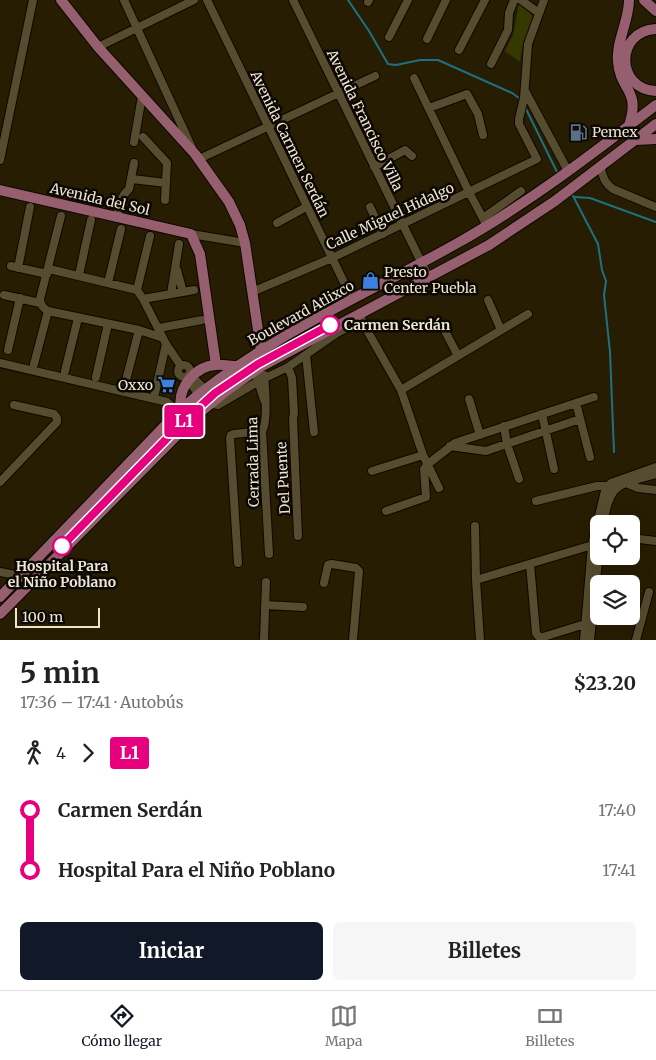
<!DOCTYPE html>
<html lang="es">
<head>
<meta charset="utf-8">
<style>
  :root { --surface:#fff; --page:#f6f6f6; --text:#222; --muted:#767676; --line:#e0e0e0; --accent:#111827 }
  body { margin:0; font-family:Merriweather,serif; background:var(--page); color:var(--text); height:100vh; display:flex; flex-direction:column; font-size:19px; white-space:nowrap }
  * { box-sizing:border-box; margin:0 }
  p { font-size:16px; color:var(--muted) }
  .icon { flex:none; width:28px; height:28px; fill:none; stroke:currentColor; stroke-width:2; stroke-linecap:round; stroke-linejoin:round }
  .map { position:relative; height:640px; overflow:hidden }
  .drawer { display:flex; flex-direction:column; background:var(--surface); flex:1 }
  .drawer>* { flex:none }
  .badge { padding:0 10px; border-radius:4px; font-size:18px; line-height:32px }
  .controls { position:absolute; left:590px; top:515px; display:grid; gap:10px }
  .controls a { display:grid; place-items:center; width:50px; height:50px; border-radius:8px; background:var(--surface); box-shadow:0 5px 20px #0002; font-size:25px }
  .scale { position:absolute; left:15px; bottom:12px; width:85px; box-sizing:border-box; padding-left:5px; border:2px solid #ebe5d5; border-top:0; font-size:14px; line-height:18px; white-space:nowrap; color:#ebe5d5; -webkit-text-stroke:4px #0c0801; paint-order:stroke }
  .map>.badge { position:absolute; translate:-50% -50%; box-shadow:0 0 0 2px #fff }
  .legs { display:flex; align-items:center; gap:8px; height:55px; padding:0 20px; font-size:16px }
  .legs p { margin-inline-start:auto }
  .overview { display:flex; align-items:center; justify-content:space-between; height:85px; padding:0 20px }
  h1 { font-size:28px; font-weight:700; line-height:38px }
  .button { display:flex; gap:10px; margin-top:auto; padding:10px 20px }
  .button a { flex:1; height:58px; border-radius:8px; background:var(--accent); color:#fff; font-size:20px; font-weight:700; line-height:58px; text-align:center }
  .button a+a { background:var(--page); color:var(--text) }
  ul { padding:0 20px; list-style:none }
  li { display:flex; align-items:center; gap:18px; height:60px; font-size:19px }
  li i { display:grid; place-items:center; width:8px; height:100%; margin:0 6px; background:currentColor }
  li i::after { content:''; width:12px; height:12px; margin:-6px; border:4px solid; border-radius:50%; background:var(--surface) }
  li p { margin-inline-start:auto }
  li:first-child i { background:linear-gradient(#0000 50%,currentColor 0) }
  li:last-child i { background:linear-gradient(currentColor 50%,#0000 0) }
  .menu { display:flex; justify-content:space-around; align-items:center; height:70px; border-top:1px solid var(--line); background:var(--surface); font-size:14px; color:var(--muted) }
  .menu a { display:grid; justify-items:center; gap:2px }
  .menu .selected { color:var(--accent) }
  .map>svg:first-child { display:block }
</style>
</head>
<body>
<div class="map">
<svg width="656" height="640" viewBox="0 0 656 640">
  <rect width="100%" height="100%" fill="#261d02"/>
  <!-- green -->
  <path fill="#353900" d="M 519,4 L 533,16 L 522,48 L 520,62 L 505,51 L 513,35 Z"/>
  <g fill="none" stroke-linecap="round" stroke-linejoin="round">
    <!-- stream -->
    <path stroke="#1f7181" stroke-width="2" d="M 348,0 L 369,31 L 388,64 L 396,65 L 420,60 L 438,60 L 512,93 L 522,100
      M 525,107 L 558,174
      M 571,192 L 598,244 L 602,270 L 606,281 L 604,295 L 610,352 L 614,452
      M 575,197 L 590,198 L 656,222"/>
    <defs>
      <path id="minor" d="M 124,0 L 192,148
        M 207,0 L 352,299
        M 293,0 L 429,278
        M 521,0 L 539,13
        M 368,2 L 369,0
        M 389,37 L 408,0
        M 427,39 L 446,0
        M 98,47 L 194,0
        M 459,50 L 485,0
        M 491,64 L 508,30 L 509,13 L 514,0
        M 414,78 L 469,192 L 487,226
        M 525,91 L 568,171
        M 429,108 L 467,94 L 478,114 L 483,135
        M 143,137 L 167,163 L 165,200
        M 134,142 L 142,96
        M 199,159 L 375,76
        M 0,160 L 33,0
        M 600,166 C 603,176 604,183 613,189 L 656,207
        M 374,167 L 405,150 L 412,156
        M 132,179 L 166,183
        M 370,207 L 383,234
        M 61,216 L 40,299 C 40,305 43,308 48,311 L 139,330 L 163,338
        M 117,218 C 119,206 120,197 129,189 L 134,163
        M 483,218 L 521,191
        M 277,223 L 306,207
        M 191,234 L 245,243
        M 11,266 L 47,274
        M 18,268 L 30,207
        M 49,269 L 137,290
        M 177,270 L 183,292
        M 79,275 L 91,220
        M 108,283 L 121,229
        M 137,290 L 143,299 L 166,344 L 181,366
        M 137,290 L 150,236
        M 252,292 L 332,258 L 537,159 L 519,124 L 519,119 L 524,98 L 528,44 L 544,0
        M 171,294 L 179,244
        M 4,295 L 40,303
        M 143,299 L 194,290
        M 488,300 L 501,330
        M 360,318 L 401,390 L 423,455 L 439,488
        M 159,328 L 202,320
        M 444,329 L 458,356
        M 8,350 L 20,298
        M 306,355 L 314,432
        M 0,363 L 159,400 L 167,402 L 179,412
        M 34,364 L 48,311
        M178 371a6 6 0 1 1 12 0a6 6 0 1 1-12 0Z
        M 288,367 L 292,378 L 294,414 L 293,418 L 298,536
        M 65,371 L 78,318
        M 255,371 L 264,400
        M 190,374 L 211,396 L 212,403
        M 264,375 C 265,386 268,423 262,431 L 269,554
        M 96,377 L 108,324
        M 186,378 L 205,402 L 218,405 L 259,381 L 288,367 L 337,333 L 362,320
        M 125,384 L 139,330
        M 401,390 L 528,314
        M 155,393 L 166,344
        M 469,399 L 480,435
        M 576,403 L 590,457
        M 542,414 L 554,469
        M 504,426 L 507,444 L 519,479
        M 450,446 L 486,451 L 580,419
        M 372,471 L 423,455
        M 0,482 L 57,422 L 57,418 L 54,414 L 14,405
        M 626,483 L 638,488 L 656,490
        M 536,501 L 597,486 L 608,486 L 610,487
        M 386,511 L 426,497 L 424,469 L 428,464 L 455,443 L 594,397
        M 603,524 C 610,482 618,485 656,474
        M 475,526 L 476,580 L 480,640
        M 631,538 L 656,541
        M 238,563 L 230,438 L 231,435 L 234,434 L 262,431
        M 530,564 L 536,633 L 539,637 L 543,637 L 585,624
        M 0,572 L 20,576
        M 476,580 L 599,543
        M 324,583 L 328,565 L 332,564 L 356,568 L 359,571 L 353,640
        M 265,605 L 303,607
        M 264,640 L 266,582
        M 584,640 L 592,545 L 605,491 L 611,483 L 656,467
        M 590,640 L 599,552
        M 636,640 L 649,592"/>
      <path id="major" d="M 61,0 L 98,47 L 195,154 L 229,202 L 240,225 L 245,243 L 261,350
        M 629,0 C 629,21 616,41 618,62 C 620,91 641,89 629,125
        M 644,0 L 656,11
        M 656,29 C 615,31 615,89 656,91
        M 636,140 L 656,139
        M 0,190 L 191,234 L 200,254 L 216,365
        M 181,409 C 177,388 195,366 216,365 C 222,364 230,366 236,366
        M 0,597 L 181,409 C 262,339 361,297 454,245 C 526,205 591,155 656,105
        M 0,614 L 199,413 L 225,392 L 262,366 L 489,245 L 555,201 L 656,124"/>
    </defs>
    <!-- minor casing -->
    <use href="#minor" stroke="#0f0700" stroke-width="10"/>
    <!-- major casing -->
    <use href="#major" stroke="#0f0700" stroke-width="12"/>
    <!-- minor -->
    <use href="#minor" stroke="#564c2f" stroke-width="8"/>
    <!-- major -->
    <use href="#major" stroke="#965f70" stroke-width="10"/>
  </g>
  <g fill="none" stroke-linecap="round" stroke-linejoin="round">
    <defs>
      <path id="line-1" d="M 62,546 L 182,423 L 215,393 L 258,364 L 330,325"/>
    </defs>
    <!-- line-1 casing -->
    <use href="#line-1" stroke="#fff" stroke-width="11"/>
    <!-- line-1 -->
    <use href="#line-1" stroke="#e6007e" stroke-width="8"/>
  </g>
  <!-- icons -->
  <defs>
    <symbol id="fuel-bare" viewBox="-9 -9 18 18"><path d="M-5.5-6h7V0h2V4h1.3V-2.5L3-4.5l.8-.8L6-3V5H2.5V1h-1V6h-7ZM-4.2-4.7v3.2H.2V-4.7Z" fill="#5c6f8a" stroke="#0c0801" stroke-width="2.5" paint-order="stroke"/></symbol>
    <symbol id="shop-bare" viewBox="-9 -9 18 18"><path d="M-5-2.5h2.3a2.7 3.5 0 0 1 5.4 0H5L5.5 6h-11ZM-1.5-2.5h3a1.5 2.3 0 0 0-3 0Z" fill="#3f7fe0" stroke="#0c0801" stroke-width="2.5" paint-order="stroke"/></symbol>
    <symbol id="supermarket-bare" viewBox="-9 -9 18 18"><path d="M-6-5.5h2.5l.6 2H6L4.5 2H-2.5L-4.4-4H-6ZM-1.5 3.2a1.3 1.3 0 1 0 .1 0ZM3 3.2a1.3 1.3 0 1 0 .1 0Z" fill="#3f7fe0" stroke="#0c0801" stroke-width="2.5" paint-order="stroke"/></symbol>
  </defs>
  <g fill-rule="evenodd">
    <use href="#fuel-bare" x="566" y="120" width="25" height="25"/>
    <use href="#shop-bare" x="358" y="268" width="25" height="25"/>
    <use href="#supermarket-bare" x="154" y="372" width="25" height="25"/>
  </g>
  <!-- markers -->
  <g fill="#fff" stroke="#e6007e" stroke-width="2.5">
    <circle cx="330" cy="325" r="9"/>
    <circle cx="62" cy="546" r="9"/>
  </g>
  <g text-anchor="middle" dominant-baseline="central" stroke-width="5" stroke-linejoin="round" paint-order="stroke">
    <!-- street labels -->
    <g font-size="14" fill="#ebe5d5" stroke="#0c0801">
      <text transform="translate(365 120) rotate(64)">Avenida Francisco Villa</text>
      <text transform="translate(290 144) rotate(64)">Avenida Carmen Serdán</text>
      <text transform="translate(100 199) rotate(13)">Avenida del Sol</text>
      <text transform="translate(390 216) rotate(-25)">Calle Miguel Hidalgo</text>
      <text transform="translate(301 313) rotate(-29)">Boulevard Atlixco</text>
      <text transform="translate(253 462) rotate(-91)">Cerrada Lima</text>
      <text transform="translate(283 478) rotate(-93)">Del Puente</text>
    </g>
    <!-- poi labels -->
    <g font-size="14" fill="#ebe5d5" stroke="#0c0801" text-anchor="start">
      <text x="592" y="132">Pemex</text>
      <text x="384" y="272">Presto<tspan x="384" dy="16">Center Puebla</tspan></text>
      <text x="153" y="385" text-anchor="end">Oxxo</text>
    </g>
    <!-- stop labels -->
    <g font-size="14" font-weight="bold" fill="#ebe5d5" stroke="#0c0801" text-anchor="start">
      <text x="344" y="325">Carmen Serdán</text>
      <text x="62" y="566" text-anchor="middle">Hospital Para<tspan x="62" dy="16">el Niño Poblano</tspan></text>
    </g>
  </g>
</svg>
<div class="controls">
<a><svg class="icon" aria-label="locate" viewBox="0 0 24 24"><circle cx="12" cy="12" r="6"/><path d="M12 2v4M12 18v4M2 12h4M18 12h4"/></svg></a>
<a><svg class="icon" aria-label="layers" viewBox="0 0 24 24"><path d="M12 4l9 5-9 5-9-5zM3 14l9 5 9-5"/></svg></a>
</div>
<div class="scale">100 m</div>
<b class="badge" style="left:184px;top:421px;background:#e6007e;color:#fff">L1</b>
</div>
<section class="drawer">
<div class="overview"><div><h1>5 min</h1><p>17:36 – 17:41 · Autobús</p></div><b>$23.20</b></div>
<div class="legs"><svg class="icon" aria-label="walk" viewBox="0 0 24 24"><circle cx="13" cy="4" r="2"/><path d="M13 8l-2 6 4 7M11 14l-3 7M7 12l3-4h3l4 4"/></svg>4<svg class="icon" aria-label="forward" viewBox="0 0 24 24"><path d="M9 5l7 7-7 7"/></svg><b class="badge" style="background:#e6007e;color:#fff">L1</b></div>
<ul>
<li><i style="color:#e6007e"></i><b>Carmen Serdán</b><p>17:40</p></li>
<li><i style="color:#e6007e"></i><b>Hospital Para el Niño Poblano</b><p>17:41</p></li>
</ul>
<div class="button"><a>Iniciar</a><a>Billetes</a></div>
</section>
<nav class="menu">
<a class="selected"><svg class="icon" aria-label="directions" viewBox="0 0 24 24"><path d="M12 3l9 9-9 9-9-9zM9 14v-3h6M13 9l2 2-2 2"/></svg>Cómo llegar</a>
<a><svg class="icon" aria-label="map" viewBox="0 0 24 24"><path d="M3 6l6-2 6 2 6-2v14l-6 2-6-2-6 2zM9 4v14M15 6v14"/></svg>Mapa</a>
<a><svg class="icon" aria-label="tickets" viewBox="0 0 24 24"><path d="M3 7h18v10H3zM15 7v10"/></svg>Billetes</a>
</nav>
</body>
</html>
